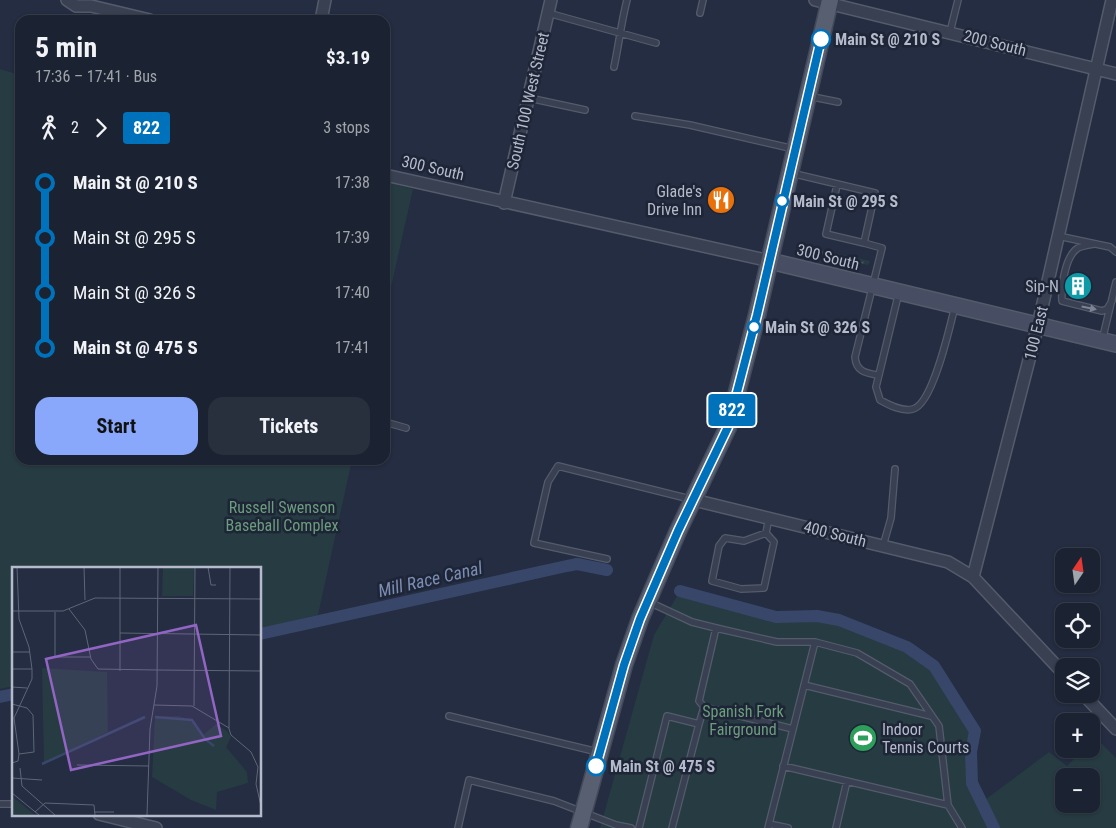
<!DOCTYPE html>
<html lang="en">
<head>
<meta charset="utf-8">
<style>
  :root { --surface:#1b2231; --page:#282f3d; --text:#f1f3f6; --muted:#a0a4ab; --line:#393f4d; --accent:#8aa8fb }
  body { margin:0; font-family:"Roboto Condensed",sans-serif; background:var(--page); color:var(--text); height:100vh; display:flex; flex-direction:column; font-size:19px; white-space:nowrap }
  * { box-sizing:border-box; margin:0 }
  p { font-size:16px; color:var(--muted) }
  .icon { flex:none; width:28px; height:28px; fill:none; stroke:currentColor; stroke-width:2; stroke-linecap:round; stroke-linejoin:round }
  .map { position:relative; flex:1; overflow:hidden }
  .sheet { position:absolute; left:15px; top:15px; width:375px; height:450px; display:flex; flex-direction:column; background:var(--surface); border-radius:15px; box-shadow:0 1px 4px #0004,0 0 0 1px var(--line) }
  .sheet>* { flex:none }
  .badge { padding:0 10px; border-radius:4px; font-size:18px; line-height:32px }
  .needle { width:32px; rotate:13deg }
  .fabs { position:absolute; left:1055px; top:548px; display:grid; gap:10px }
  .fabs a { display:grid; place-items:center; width:45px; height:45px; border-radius:10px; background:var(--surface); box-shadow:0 1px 4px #0004,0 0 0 1px var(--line); font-size:25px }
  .map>.badge { position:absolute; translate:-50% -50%; box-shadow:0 0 0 2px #fff }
  .legs { display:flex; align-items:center; gap:8px; height:55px; padding:0 20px; font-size:16px }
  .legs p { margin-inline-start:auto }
  .summary { display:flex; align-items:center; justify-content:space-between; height:85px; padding:0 20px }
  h1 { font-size:28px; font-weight:700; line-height:38px }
  .cta { display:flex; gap:10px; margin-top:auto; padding:10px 20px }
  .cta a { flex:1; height:58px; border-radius:15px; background:var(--accent); color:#111; font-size:20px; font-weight:700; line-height:58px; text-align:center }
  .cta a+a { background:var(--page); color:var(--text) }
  ul { padding:0 20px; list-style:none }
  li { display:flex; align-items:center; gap:18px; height:55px; font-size:19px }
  li i { display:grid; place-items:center; width:8px; height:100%; margin:0 6px; background:currentColor }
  li i::after { content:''; width:12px; height:12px; margin:-6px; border:4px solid; border-radius:50%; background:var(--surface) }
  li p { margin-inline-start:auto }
  li:first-child i { background:linear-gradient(#0000 50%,currentColor 0) }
  li:last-child i { background:linear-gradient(currentColor 50%,#0000 0) }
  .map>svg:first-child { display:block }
</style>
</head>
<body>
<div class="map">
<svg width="1116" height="828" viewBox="0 0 1116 828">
  <defs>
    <pattern id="grass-dots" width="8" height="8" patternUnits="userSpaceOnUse" patternTransform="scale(1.25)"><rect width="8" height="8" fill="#263b42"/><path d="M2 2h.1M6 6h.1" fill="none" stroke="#43555c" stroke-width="1.8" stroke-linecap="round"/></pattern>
  </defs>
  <rect width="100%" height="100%" fill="#242d41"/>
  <!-- grass -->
  <path fill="url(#grass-dots)" d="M 808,247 L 870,261 L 868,265 L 807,251 Z"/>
  <!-- green -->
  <path fill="#263b42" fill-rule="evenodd" d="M 0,69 L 20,75 L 20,460 L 352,460 L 318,615 L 260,629 L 260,568 L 14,568 L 14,686 L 0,689 Z
    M 385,182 L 413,189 L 385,314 Z
    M 680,591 L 776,617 L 817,616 L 839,620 L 907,647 L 934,666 L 975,731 C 969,761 967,775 982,802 L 1049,752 L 1067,766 L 1084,749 L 1091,749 L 1091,741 L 1095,737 L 1116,758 L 1116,828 L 600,828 L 654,635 ZM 1064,776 L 1091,776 L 1091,804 L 1064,804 Z"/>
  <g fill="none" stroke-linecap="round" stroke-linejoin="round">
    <!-- canal -->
    <path stroke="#384669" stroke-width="12" d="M 680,591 L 776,617 L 817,616 L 839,620 L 907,647 L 934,666 L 975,731 L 971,752 L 972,783 L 994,828
      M 260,634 L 562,567 L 577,564 L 607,570
      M 0,697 L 14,694"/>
    <defs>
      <path id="service" d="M 548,13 L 656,43
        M 700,13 L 703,0
        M 950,32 L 958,0
        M 614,67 C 619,44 621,23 627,0
        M 808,96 L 838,102
        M 529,98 L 585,110
        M 635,116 L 690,125 L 794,149
        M 791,173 L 875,193 L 864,243 L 882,248 L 855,357 C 856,371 865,373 877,375
        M 837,185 L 826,234 L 864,243
        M 1058,236 L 1110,247 L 1116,252
        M 1094,244 C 1089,245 1082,246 1078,248 C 1065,256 1061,287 1062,301 L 1102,311 L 1107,309 L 1112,301
        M 899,292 L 876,387 L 880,400 C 889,405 902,412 913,409 C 933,404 950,326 955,306
        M 1102,341 L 1116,282
        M 385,422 L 406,428
        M 766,533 L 774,542 L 764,588 L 741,589 L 712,581 L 719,546 L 725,538 L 744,541 L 766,533 L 769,517
        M 883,546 L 891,518 L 895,469
        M 607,559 L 534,543 L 548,482 L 558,466 L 690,499
        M 649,602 L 692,622 L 716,628 L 777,642 L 815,642 L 857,653 L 910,684 L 939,726 L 948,805 L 962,828
        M 804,685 L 931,716
        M 704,707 L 699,701 L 716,628
        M 449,716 L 598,752
        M 699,724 L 704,707 L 793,729
        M 783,766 L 948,805
        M 0,804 L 14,804
        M 769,824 L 788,828
        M 458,828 L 469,780 L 554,801 L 616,825 L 631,828
        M 639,828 L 667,716 L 699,724 L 672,828
        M 768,828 L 815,642
        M 836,828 L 847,781"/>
      <path id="minor" d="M 67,0 L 76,6 L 91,6 L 150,20
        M 815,0 L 1116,74
        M 321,20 L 325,0
        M 385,175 L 770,261
        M 504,203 L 551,0
        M 694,500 L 948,562 L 973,577 L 1064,674
        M 973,577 L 1038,325 L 1112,0
        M 1083,694 L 1116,729
        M 99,814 L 156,828"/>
      <path id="secondary" d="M 770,261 L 1116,344"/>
      <path id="primary" d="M 579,828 L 624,665 L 640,619 L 678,531 L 728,427 L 757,315 L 830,0"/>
    </defs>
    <!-- service casing -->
    <use href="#service" stroke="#545b6b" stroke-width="8"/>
    <!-- minor casing -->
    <use href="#minor" stroke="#545b6b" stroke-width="14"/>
    <!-- secondary casing -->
    <use href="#secondary" stroke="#545b6b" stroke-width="18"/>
    <!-- primary casing -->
    <use href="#primary" stroke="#42495a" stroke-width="19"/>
    <!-- service -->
    <use href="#service" stroke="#394051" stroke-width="5.5"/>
    <!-- minor -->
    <use href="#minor" stroke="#394051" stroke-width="11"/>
    <!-- secondary -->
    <use href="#secondary" stroke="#474e64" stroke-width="15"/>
    <!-- primary -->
    <use href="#primary" stroke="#575f71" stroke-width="16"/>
  </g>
  <!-- one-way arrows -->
  <defs><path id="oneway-solid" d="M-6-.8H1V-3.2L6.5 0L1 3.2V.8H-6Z" transform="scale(1.25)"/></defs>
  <use fill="#7d8494" href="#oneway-solid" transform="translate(1089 308) rotate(11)"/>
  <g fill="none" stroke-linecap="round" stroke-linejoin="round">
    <defs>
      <path id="line-1" d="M 596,766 L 624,665 L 640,619 L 678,531 L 728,427 L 757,315 L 821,39"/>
    </defs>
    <!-- line-1 casing -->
    <use href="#line-1" stroke="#fff" stroke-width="11"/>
    <!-- line-1 -->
    <use href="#line-1" stroke="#0072bc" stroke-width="8"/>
  </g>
  <!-- icons -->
  <defs>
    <symbol id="restaurant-disc" viewBox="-11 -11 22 22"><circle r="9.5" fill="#e8710a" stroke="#1d2536"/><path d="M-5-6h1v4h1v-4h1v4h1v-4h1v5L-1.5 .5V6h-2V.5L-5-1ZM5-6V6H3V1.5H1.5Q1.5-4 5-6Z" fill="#fff"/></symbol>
    <symbol id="building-disc" viewBox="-11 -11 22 22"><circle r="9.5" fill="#0f9aa8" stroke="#1d2536"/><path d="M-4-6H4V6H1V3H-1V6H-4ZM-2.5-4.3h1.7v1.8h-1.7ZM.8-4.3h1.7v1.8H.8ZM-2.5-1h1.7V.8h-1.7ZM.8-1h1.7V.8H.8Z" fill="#fff"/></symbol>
    <symbol id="stadium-disc" viewBox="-11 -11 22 22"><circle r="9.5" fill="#2e9e5b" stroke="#1d2536"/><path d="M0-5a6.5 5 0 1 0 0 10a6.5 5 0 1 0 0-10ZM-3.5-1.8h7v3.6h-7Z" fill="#fff"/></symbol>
  </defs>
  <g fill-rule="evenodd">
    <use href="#restaurant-disc" x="705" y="184" width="32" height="32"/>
    <use href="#building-disc" x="1062" y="270" width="32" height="32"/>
    <use href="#stadium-disc" x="847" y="722" width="32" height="32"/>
  </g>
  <!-- markers -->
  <g fill="#fff" stroke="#0072bc" stroke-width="2.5">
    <circle cx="821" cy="39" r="9"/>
    <circle cx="782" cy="201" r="6"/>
    <circle cx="754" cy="327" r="6"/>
    <circle cx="596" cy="766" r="9"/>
  </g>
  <g text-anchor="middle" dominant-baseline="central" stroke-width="5" stroke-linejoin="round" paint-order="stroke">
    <!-- stop labels -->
    <g font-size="16" font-weight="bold" fill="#b5bbcb" stroke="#1d2536" text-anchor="start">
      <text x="835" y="39">Main St @ 210 S</text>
      <text x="793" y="201">Main St @ 295 S</text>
      <text x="765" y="327">Main St @ 326 S</text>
      <text x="610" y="766">Main St @ 475 S</text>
    </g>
    <!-- street labels -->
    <g font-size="16" fill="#b5bbcb" stroke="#1d2536">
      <text transform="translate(995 43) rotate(14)">200 South</text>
      <text transform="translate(528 101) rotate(-77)">South 100 West Street</text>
      <text transform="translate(433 168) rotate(13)">300 South</text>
      <text transform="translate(828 257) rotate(14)">300 South</text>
      <text transform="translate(1036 333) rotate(-76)">100 East</text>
      <text transform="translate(835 534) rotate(14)">400 South</text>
    </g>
    <!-- poi labels -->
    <g font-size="16" fill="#b5bbcb" stroke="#1d2536" text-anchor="end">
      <text x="702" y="191">Glade's<tspan x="702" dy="18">Drive Inn</tspan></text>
      <text x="1059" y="286">Sip-N</text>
      <text x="882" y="729" text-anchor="start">Indoor<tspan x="882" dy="18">Tennis Courts</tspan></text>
    </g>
    <!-- park labels -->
    <g font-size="16" fill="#6c9d7d" stroke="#1d2536">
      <text x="282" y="507">Russell Swenson<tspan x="282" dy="18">Baseball Complex</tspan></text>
      <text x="743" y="711">Spanish Fork<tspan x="743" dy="18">Fairground</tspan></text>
    </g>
    <!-- water labels -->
    <g font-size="18" font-style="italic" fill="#7c8db3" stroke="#1d2536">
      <text transform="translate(430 579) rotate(-13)">Mill Race Canal</text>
    </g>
  </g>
  <!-- overview -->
  <g transform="translate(12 567)">
    <rect width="249" height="249" fill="#242d41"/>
    <path d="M 151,0 L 182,0 L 181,29 L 150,29 ZM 30,101 L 95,105 L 96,165 L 32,196 ZM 166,149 L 180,153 L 190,169 L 204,157 L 215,164 L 219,170 L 214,180 L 235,205 L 236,216 L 205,225 L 204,243 L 179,233 L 140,210 L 143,150 ZM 0,229 L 23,248 L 0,248 Z" fill="#263b42"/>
    <path fill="none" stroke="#384669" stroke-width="2.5" d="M 143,150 L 180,153 L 193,172 L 202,179M 30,197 L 133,150"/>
    <path fill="none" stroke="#5e6678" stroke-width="1" d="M 72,0 L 73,33M 196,0 L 199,18 L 204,18M 218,0 L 217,162 L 219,168 L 239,185 L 246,200 L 244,217 L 249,239M 57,42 L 73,63 L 79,92 L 86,102 L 145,103M 0,44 L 51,44 L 83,31 L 249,32M 43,45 L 43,90 L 78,90M 108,66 L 249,68M 0,85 L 18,85M 0,102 L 20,102M 145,103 L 249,104M 108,104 L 108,0M 0,120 L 15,121M 0,137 L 15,141 L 21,148 L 22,185 L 7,187M 142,138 L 180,139 L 217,161M 182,139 L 183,0M 0,196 L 6,194 L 7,187 L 2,151 L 20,112 L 20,102 L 17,80 L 7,52 L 5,0M 65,198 L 137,199M 8,201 L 10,219 L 43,248M 0,211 L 30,213M 0,226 L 27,248M 23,245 L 33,236 L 82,238 L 83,248M 82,245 L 102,245M 135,248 L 138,162 L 145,119 L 146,0"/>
    <path fill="#9265c4" fill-opacity="0.15" stroke="#9265c4" stroke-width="2.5" d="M 184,58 L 209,169 L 59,203 L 34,92 Z"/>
    <rect width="249" height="249" fill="none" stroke="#b5bbcb" stroke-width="2.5"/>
  </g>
</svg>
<div class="fabs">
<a><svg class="needle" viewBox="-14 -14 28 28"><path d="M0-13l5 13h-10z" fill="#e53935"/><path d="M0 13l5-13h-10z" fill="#a0a4ab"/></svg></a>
<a><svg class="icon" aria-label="locate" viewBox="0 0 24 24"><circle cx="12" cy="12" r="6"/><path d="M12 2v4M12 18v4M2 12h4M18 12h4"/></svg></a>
<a><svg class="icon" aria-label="layers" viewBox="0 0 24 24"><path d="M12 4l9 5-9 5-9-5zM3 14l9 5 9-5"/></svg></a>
<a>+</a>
<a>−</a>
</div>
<b class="badge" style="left:732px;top:410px;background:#0072bc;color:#fff">822</b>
<section class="sheet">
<div class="summary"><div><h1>5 min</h1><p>17:36 – 17:41 · Bus</p></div><b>$3.19</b></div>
<div class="legs"><svg class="icon" aria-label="walk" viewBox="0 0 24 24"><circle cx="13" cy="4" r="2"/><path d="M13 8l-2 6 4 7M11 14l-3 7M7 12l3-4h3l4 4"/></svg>2<svg class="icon" aria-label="forward" viewBox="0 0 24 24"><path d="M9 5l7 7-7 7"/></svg><b class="badge" style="background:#0072bc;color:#fff">822</b><p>3 stops</p></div>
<ul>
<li><i style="color:#0072bc"></i><b>Main St @ 210 S</b><p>17:38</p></li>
<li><i style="color:#0072bc"></i><span>Main St @ 295 S</span><p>17:39</p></li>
<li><i style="color:#0072bc"></i><span>Main St @ 326 S</span><p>17:40</p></li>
<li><i style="color:#0072bc"></i><b>Main St @ 475 S</b><p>17:41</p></li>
</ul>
<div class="cta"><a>Start</a><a>Tickets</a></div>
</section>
</div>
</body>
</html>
